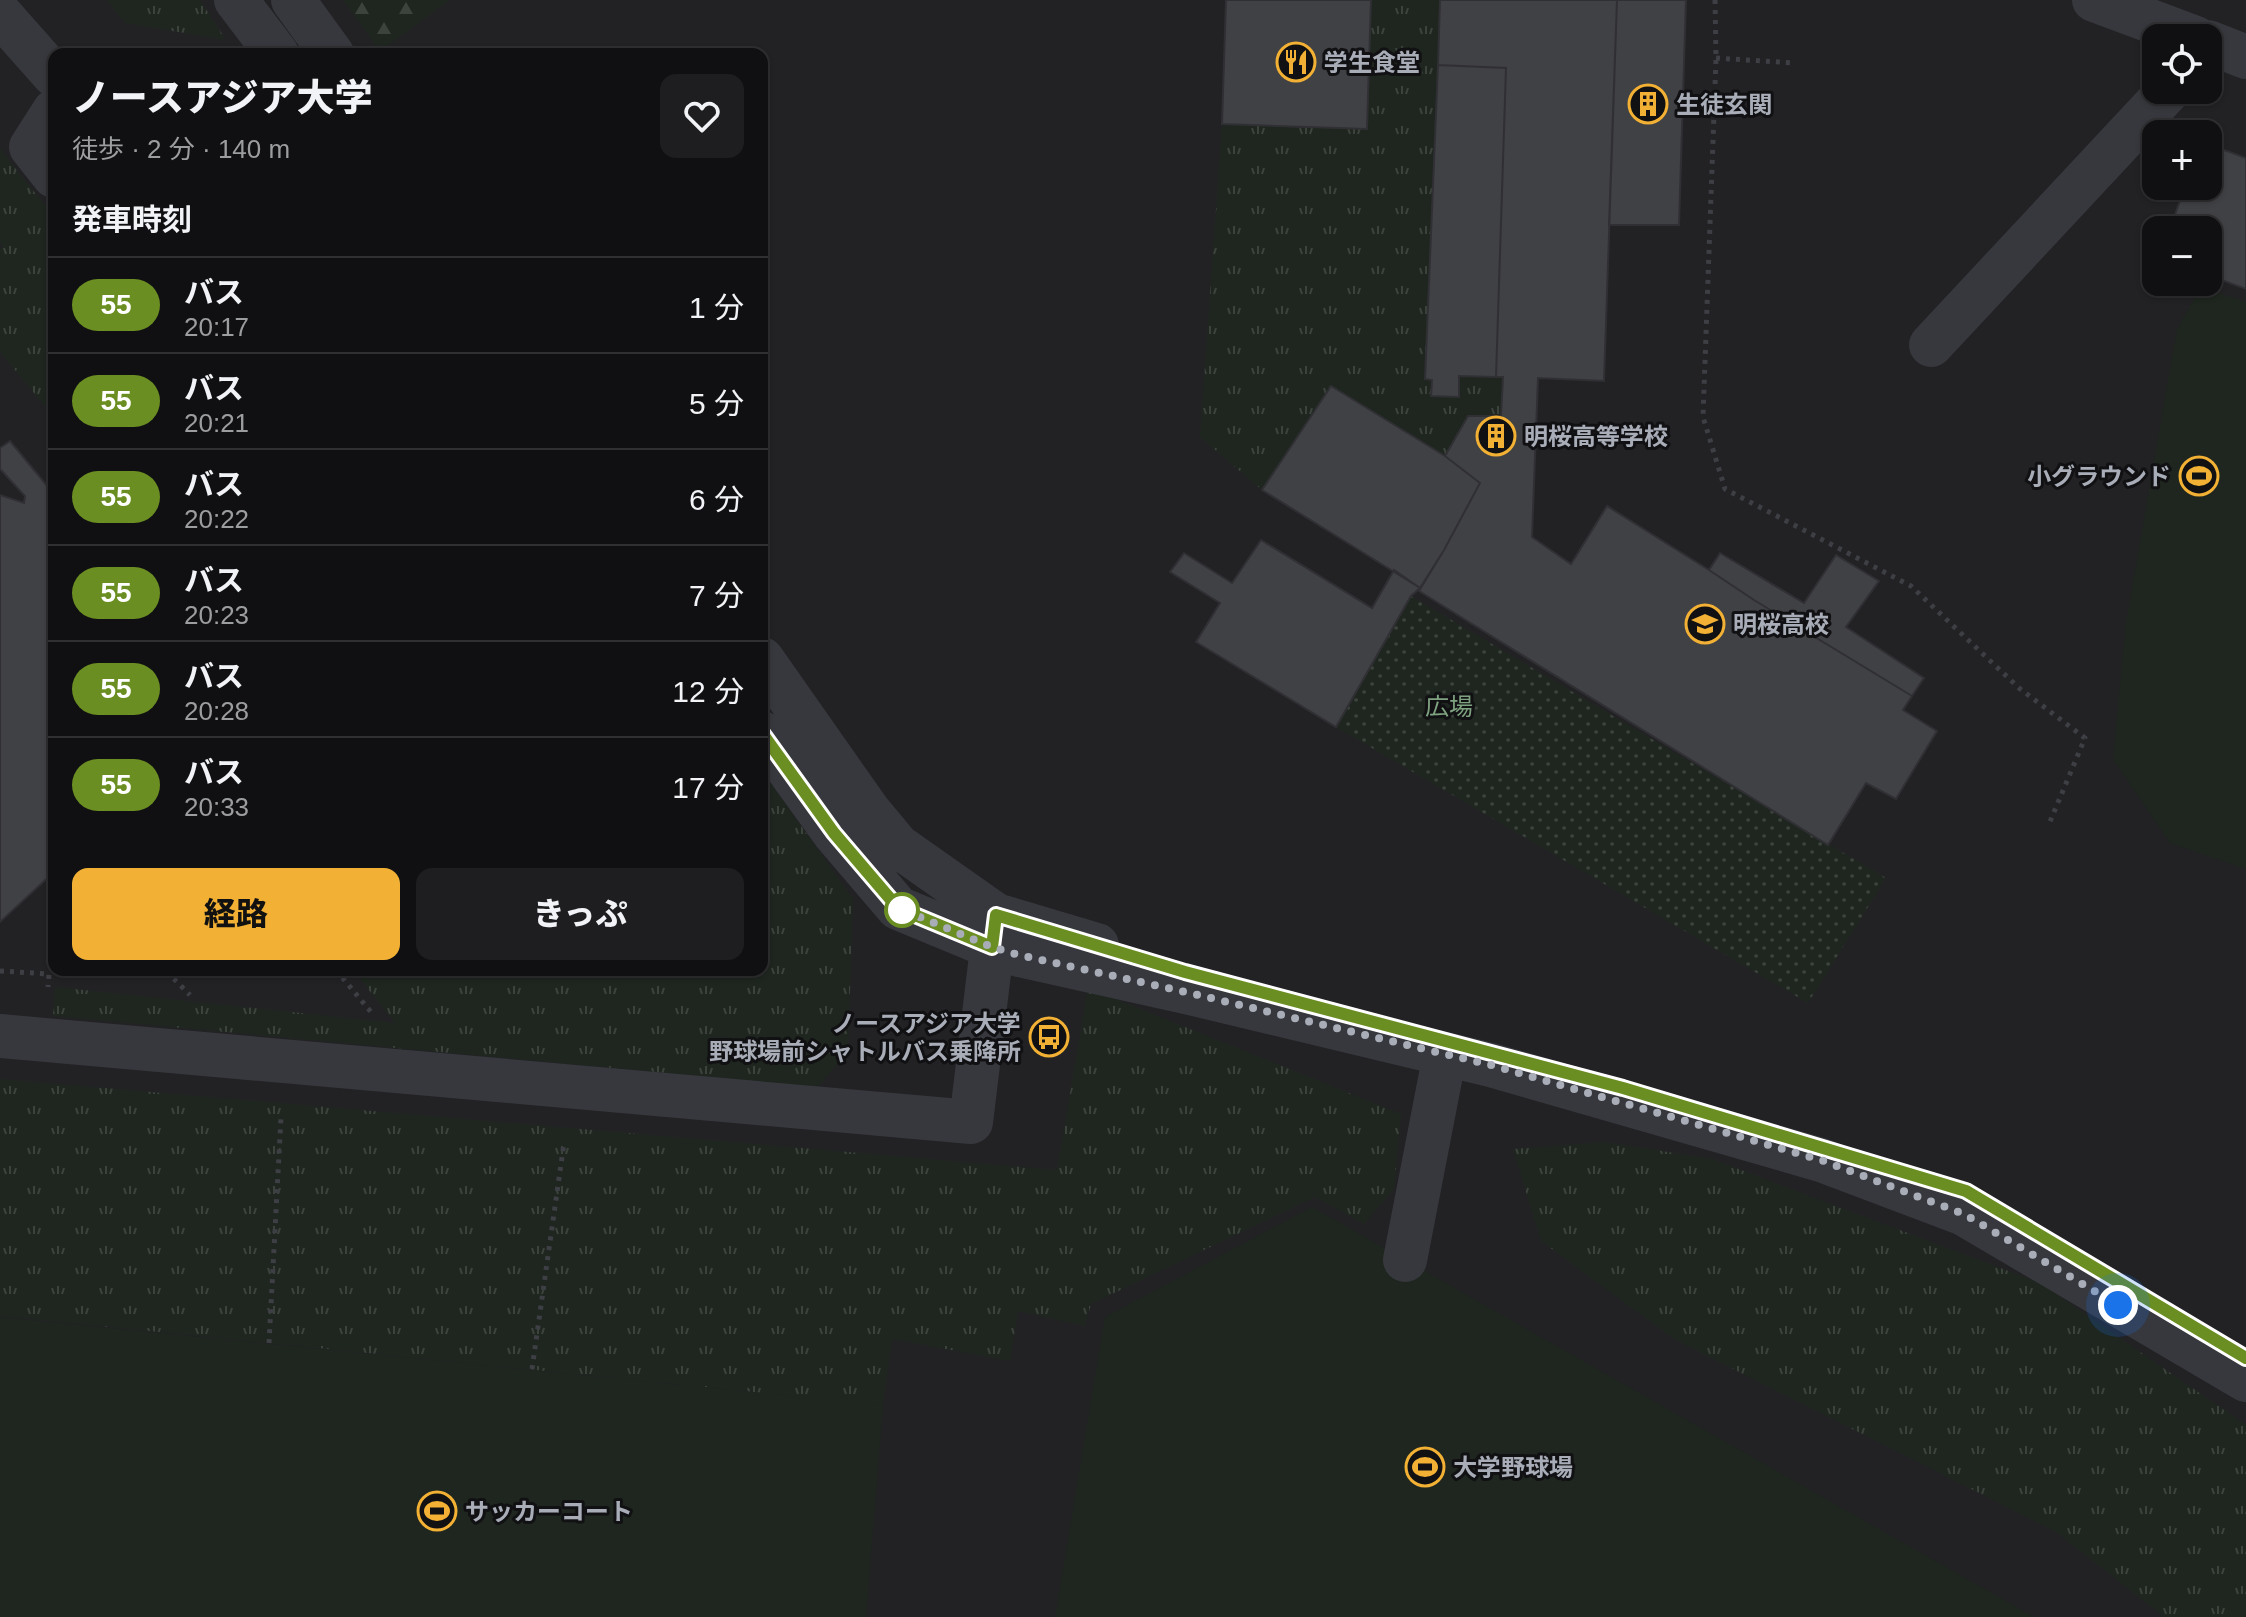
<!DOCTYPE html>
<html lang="ja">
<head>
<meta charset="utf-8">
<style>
  :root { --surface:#101012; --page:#1e1e20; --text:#f1f3f6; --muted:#9c9d9f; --line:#303032; --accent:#f2b134 }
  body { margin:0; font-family:Arial,"Noto Sans JP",sans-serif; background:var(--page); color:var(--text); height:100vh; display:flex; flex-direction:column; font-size:30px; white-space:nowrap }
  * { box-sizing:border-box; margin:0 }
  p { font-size:26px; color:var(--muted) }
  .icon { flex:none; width:44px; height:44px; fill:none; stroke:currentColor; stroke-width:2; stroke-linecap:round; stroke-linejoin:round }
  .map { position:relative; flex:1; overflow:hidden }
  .sheet { position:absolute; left:48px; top:48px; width:720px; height:928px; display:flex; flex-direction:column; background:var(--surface); border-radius:16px; box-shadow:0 2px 6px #0004,0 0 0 2px var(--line) }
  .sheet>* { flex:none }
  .badge { padding:0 16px; border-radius:26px; font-size:28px; line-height:52px }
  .tools { position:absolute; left:2142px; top:24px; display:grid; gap:16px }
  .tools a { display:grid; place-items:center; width:80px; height:80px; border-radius:16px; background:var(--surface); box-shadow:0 2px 6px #0004,0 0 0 2px var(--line); font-size:40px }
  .you { position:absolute; width:40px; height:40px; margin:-20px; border:6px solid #fff; border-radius:50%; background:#1a73e8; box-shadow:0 0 0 12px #1a73e833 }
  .map>.badge { position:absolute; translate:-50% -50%; box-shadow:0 0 0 4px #fff }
  h2 { padding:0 24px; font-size:30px; line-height:72px }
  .round { display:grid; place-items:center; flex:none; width:84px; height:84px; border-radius:16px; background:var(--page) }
  .summary { display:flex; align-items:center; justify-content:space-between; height:136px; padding:0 24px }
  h1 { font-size:38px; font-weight:800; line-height:60px }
  .primary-button { display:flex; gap:16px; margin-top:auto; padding:16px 24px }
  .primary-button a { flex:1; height:92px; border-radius:16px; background:var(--accent); color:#111; font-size:32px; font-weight:800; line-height:92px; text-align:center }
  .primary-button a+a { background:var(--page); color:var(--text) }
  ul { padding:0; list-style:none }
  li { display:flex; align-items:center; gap:24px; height:96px; padding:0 24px; border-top:2px solid var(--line) }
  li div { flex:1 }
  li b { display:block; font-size:30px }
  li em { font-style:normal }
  li .badge { min-width:88px; font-weight:700; text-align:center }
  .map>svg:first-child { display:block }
</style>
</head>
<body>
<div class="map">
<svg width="2246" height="1617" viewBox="0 0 2246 1617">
  <defs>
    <pattern id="grass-tufts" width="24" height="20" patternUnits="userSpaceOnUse" patternTransform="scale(2)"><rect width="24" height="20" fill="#1e261f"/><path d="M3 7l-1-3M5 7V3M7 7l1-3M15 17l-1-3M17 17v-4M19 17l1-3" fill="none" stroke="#3c433d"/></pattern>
    <pattern id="forest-firs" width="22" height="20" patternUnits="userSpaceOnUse" patternTransform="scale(2)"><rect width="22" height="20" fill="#1e261f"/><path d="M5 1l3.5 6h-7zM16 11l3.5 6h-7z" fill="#3c433d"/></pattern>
    <pattern id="garden-dots" width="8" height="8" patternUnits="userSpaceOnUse" patternTransform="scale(2)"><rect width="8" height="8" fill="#1e261f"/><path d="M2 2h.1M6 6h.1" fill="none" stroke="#3c433d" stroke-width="1.8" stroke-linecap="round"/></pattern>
  </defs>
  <rect width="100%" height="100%" fill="#161618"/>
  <!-- built -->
  <path fill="#222225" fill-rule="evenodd" d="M 0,0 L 2246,0 L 2246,1617 L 0,1617 ZM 2156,38 L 2208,38 L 2208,90 L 2156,90 ZM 54,54 L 762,54 L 762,970 L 54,970 ZM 2156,134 L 2208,134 L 2208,186 L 2156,186 ZM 2156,230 L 2208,230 L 2208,282 L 2156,282 Z"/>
  <!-- grass -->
  <path fill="url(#grass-tufts)" d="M 107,0 L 200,0 L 226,40 L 125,23 Z
    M 1371,0 L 1440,0 L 1425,378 L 1432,380 L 1432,396 L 1459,396 L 1459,376 L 1503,377 L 1501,416 L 1468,416 L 1445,456 L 1331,386 L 1262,490 L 1200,437 L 1222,124 L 1367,129 Z
    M 0,149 L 54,217 L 54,417 L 0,352 L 0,250 L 3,246 L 0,242 Z
    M 762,771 L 853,899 L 848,1051 L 818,1087 L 53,1016 L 55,987 L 395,1023 L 353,970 L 762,970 Z
    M 1088,988 L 1401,1114 L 1394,1189 L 1364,1224 L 1315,1197 L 1091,1304 L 1085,1326 L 1018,1311 L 1010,1361 L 892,1339 L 883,1405 L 0,1316 L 0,1079 L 1057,1170 Z
    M 1605,1142 L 1712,1159 L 2040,1283 L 2246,1425 L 2246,1617 L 2164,1617 L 2055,1531 L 1674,1339 L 1541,1241 L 1513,1149 Z"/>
  <!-- forest -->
  <path fill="url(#forest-firs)" d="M 343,0 L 450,0 L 380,51 Z"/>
  <!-- garden -->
  <path fill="url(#garden-dots)" d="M 1411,596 L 1886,878 L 1808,1003 L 1336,727 Z"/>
  <!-- pitch -->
  <path fill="#1e261f" d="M 2201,287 L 2246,302 L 2246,869 L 2170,843 L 2113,759 L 2126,623 L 2177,329 Z
    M 1312,1207 L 2034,1617 L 1055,1617 L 1105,1317 Z
    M 0,1317 L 883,1405 L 866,1617 L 0,1617 Z"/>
  <!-- building -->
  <path fill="#404145" stroke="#303034" stroke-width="2" d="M 1226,0 L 1371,0 L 1367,129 L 1222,124 Z
    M 1440,0 L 1617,0 L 1604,381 L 1538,378 L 1532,537 L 1571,564 L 1607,506 L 1709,570 L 1754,600 L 1912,696 L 1903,710 L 1937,731 L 1896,799 L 1866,783 L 1828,845 L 1419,591 L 1444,550 L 1480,483 L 1445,456 L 1468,416 L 1501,416 L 1503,377 L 1496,377 L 1506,68 L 1438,65 Z
    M 1617,0 L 1686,0 L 1679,225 L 1609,225 Z
    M 1438,65 L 1506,68 L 1496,377 L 1459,376 L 1459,397 L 1431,396 L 1432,380 L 1425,379 Z
    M 2208,144 L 2246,158 L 2246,289 L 2208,275 L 2208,230 L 2170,229 L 2185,186 L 2208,186 Z
    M 1331,386 L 1445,456 L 1480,483 L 1444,550 L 1420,588 L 1262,490 Z
    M 10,441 L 54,494 L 54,825 L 51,827 L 54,831 L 54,872 L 0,922 L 0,495 L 24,503 L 25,496 L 0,469 L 0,448 Z
    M 1261,540 L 1372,608 L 1394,570 L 1420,588 L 1411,596 L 1336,727 L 1196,642 L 1220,603 L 1170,572 L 1184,553 L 1232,583 Z
    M 1720,553 L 1804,603 L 1836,555 L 1879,581 L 1846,627 L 1924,678 L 1912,696 L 1754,600 L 1709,570 Z"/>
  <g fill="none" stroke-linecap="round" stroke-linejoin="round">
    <!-- path -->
    <path stroke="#3d3f44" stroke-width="5" stroke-dasharray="4 6" stroke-linecap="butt" d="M 1715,0 L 1716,58 L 1703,417 L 1725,489 L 1911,586 L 2019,688 L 2085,738 L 2049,824
      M 1716,58 L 1794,63
      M 170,970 L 171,976 L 190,995
      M 336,970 L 371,1012
      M 0,971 L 49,974 L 48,987
      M 269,1343 L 281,1117
      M 532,1369 L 564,1143"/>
    <!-- minor -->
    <path stroke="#37383d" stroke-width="44" d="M 236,0 L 277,54
      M 293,0 L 332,54
      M 2094,0 L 2196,38
      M 0,14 L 54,75
      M 2208,42 L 2246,57
      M 54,111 L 31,147 L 54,176
      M 1931,345 L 2169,90
      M 762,733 L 834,833 L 898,908 L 992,947 L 1019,955 L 1190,993 L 1491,1065 L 1821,1160 L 1964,1214 L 2246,1380
      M 996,915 L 1097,945
      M 0,1036 L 971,1122 L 996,915 L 898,846 L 868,810 L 762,659
      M 1405,1260 L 1445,1054"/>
  </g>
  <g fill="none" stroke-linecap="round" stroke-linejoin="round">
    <defs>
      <path id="line" d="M 762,733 L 834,833 L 898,908 L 992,947 L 996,915 L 1185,972 L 1623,1088 L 1966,1191 L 2246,1358"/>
    </defs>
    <!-- line casing -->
    <use href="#line" stroke="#fff" stroke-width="18"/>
    <!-- line -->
    <use href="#line" stroke="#6b8e23" stroke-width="12"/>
    <!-- walk -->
    <path stroke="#a8adb8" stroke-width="8" stroke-dasharray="0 14.4" d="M 902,910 L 898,908 L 992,947 L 1019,955 L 1190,993 L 1491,1065 L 1821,1160 L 1964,1214 L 2118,1305"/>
  </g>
  <!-- icons -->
  <defs>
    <symbol id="restaurant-ring" viewBox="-11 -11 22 22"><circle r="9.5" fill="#111113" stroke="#f2b134" stroke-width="1.5"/><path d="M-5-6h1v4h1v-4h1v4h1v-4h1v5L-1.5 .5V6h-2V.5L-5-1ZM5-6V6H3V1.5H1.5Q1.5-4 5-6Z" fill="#f2b134"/></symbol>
    <symbol id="building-ring" viewBox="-11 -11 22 22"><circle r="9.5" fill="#111113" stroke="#f2b134" stroke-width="1.5"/><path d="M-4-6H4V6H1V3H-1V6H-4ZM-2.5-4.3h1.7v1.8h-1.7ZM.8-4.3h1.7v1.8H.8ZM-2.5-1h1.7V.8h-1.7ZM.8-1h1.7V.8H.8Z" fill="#f2b134"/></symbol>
    <symbol id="stadium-ring" viewBox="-11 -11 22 22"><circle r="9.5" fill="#111113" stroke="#f2b134" stroke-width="1.5"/><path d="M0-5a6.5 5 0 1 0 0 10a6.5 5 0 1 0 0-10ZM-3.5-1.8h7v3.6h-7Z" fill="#f2b134"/></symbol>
    <symbol id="school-ring" viewBox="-11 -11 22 22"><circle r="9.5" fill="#111113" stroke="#f2b134" stroke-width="1.5"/><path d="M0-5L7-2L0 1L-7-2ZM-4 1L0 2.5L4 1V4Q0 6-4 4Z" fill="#f2b134"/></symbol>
    <symbol id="bus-ring" viewBox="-11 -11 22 22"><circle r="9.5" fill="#111113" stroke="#f2b134" stroke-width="1.5"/><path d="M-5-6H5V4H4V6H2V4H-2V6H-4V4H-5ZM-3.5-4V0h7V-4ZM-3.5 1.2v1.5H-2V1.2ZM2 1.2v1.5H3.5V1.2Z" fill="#f2b134"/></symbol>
  </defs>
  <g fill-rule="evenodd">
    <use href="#restaurant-ring" x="1274" y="40" width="44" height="44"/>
    <use href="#building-ring" x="1626" y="82" width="44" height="44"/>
    <use href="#building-ring" x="1474" y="414" width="44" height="44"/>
    <use href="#stadium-ring" x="2177" y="454" width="44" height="44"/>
    <use href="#school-ring" x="1683" y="602" width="44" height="44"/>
    <use href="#bus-ring" x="1027" y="1015" width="44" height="44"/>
    <use href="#stadium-ring" x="1403" y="1445" width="44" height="44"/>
    <use href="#stadium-ring" x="415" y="1489" width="44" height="44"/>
  </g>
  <!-- markers -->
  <circle fill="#fff" stroke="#6b8e23" stroke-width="4" cx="902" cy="910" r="16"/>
  <g text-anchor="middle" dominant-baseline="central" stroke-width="6" stroke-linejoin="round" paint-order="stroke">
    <!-- poi labels -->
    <g font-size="24" font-weight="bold" fill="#a8adb8" stroke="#111113" text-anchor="start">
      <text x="1324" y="62">学生食堂</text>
      <text x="1676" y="104">生徒玄関</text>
      <text x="1524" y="436">明桜高等学校</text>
      <text x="2171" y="476" text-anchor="end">小グラウンド</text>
      <text x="1733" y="624">明桜高校</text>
      <text x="1021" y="1023" text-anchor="end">ノースアジア大学<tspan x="1021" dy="28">野球場前シャトルバス乗降所</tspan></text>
      <text x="1453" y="1467">大学野球場</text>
      <text x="465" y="1511">サッカーコート</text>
    </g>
    <!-- park labels -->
    <g font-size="24" fill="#7fa381" stroke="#111113">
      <text x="1449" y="706">広場</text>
    </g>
  </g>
</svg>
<div class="tools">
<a><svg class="icon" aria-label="locate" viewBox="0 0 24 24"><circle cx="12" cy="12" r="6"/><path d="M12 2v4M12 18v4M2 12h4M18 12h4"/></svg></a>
<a>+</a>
<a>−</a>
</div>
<div class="you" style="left:2118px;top:1305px"></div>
<section class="sheet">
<div class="summary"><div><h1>ノースアジア大学</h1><p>徒歩 · 2 分 · 140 m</p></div><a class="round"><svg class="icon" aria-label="heart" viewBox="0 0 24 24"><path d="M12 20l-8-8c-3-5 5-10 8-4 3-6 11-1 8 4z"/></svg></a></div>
<h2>発車時刻</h2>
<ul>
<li><span class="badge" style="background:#6b8e23;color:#fff">55</span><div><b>バス</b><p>20:17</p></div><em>1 分</em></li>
<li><span class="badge" style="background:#6b8e23;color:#fff">55</span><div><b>バス</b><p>20:21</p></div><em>5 分</em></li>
<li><span class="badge" style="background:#6b8e23;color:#fff">55</span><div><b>バス</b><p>20:22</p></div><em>6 分</em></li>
<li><span class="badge" style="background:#6b8e23;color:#fff">55</span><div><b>バス</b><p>20:23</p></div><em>7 分</em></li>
<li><span class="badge" style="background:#6b8e23;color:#fff">55</span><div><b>バス</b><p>20:28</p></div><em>12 分</em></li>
<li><span class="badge" style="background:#6b8e23;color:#fff">55</span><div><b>バス</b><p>20:33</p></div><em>17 分</em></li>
</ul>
<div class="primary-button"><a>経路</a><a>きっぷ</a></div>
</section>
</div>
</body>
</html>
